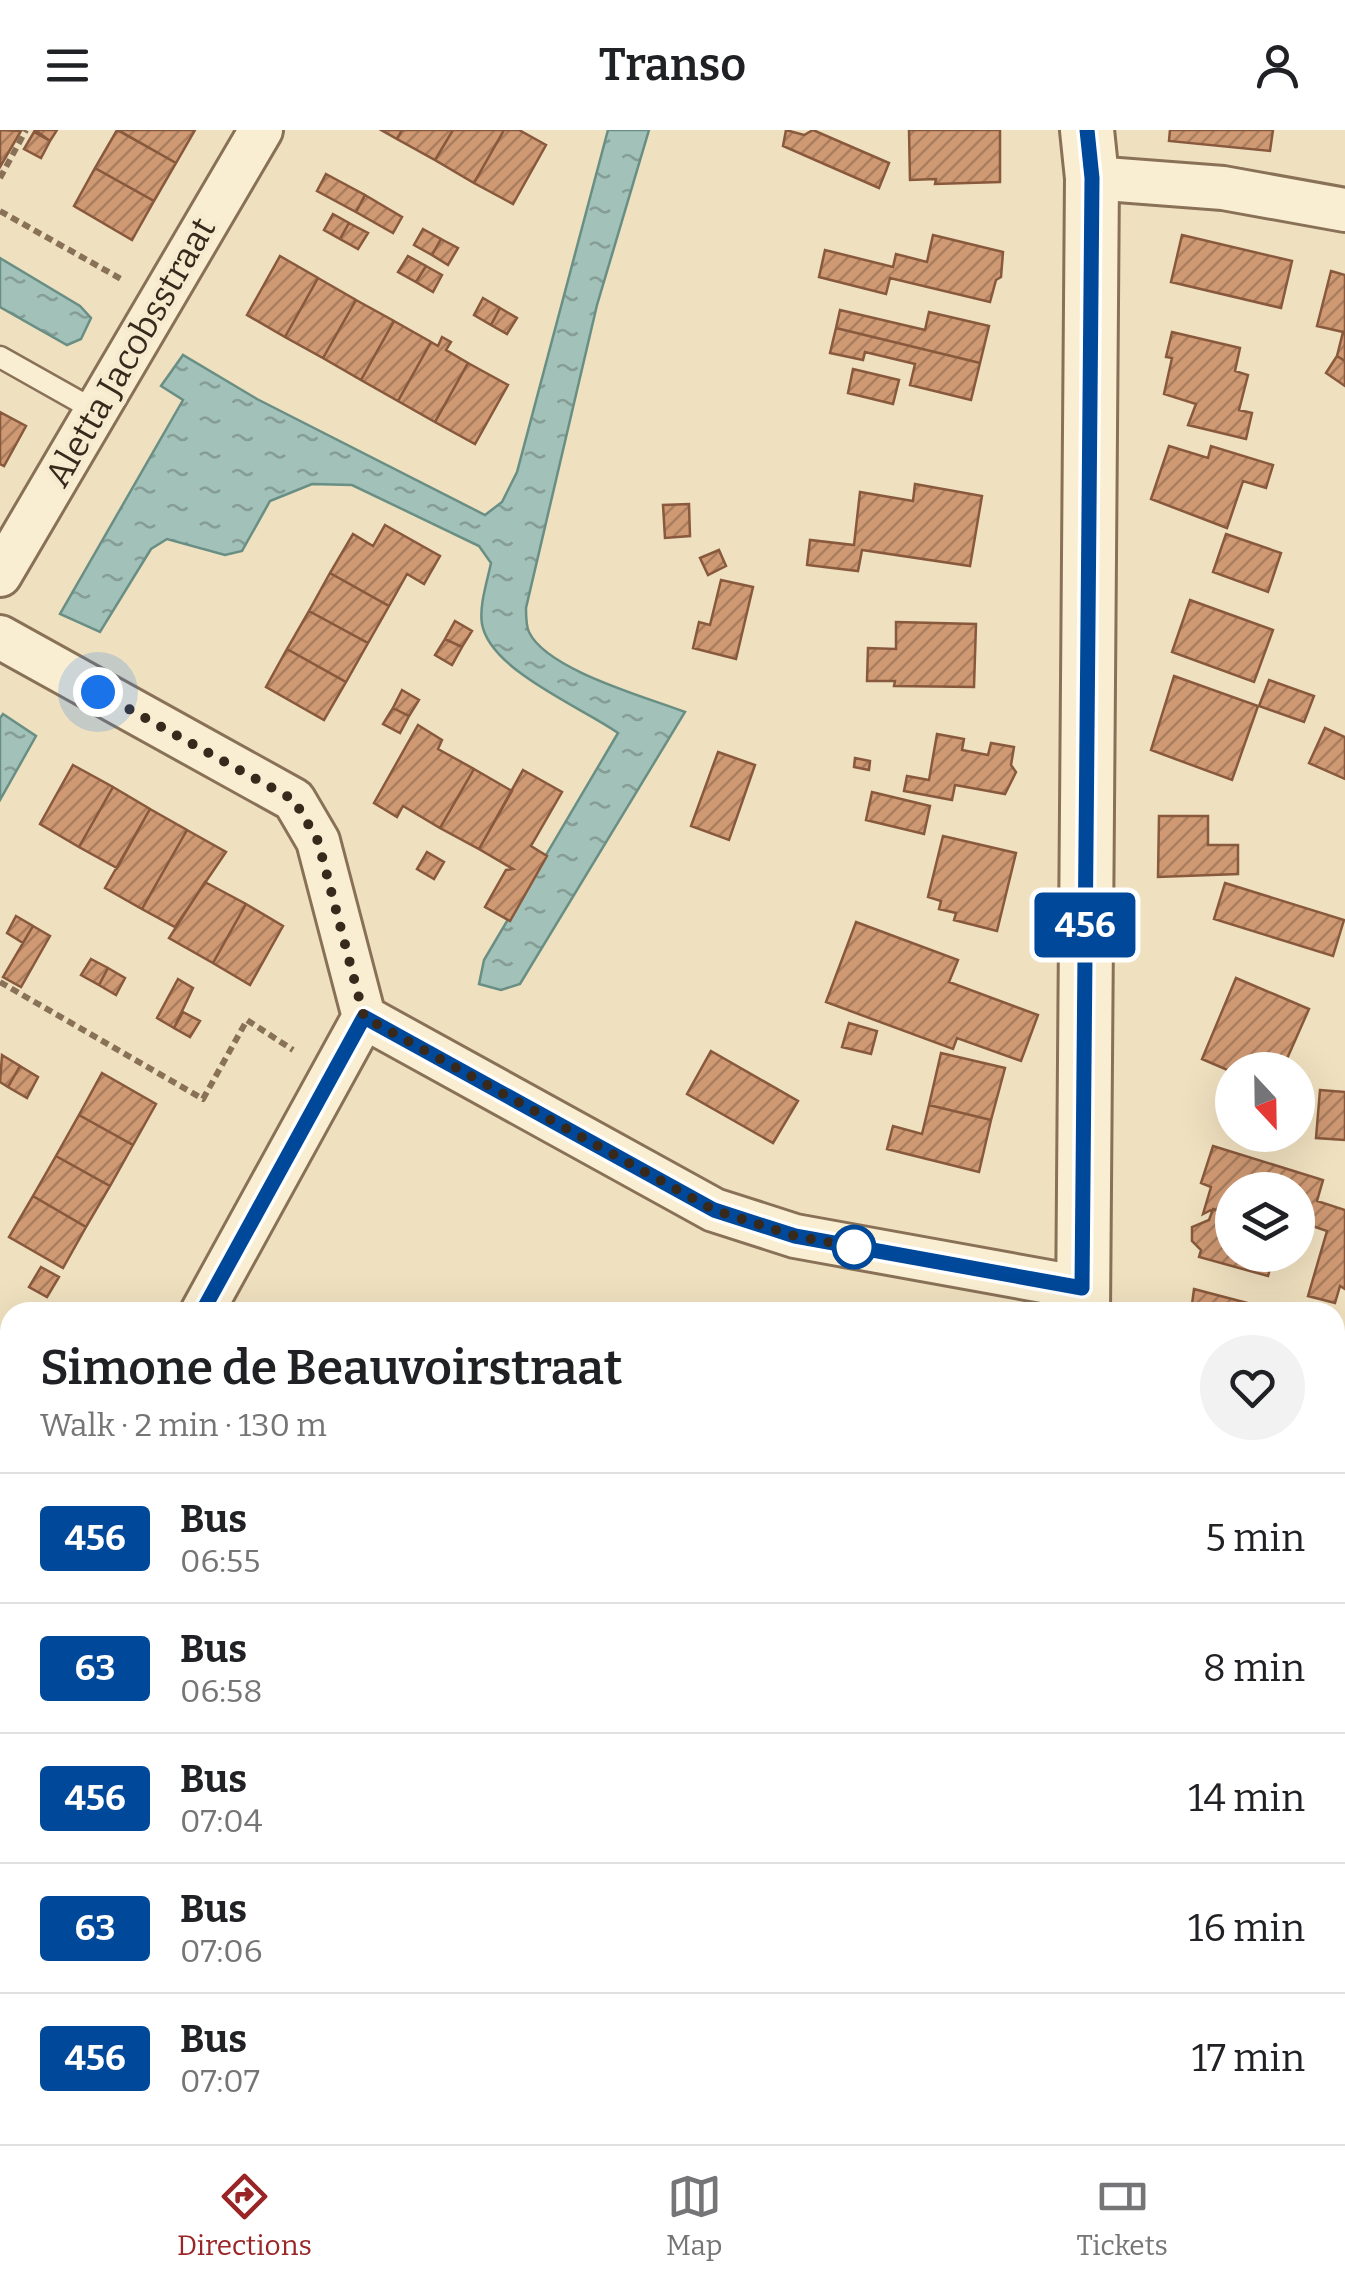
<!DOCTYPE html>
<html lang="en">
<head>
<meta charset="utf-8">
<style>
  :root { --surface:#fff; --page:#f2f2f2; --text:#202124; --muted:#757577; --line:#e0e0e0; --accent:#9a2526 }
  body { margin:0; font-family:Bitter,serif; background:var(--page); color:var(--text); height:100vh; display:flex; flex-direction:column; font-size:38px; white-space:nowrap }
  * { box-sizing:border-box; margin:0 }
  p { font-size:32px; color:var(--muted) }
  .icon { flex:none; width:55px; height:55px; fill:none; stroke:currentColor; stroke-width:2; stroke-linecap:round; stroke-linejoin:round }
  .map { position:relative; flex:1; overflow:hidden }
  .drawer { position:absolute; left:0px; top:1172px; width:1345px; height:842px; display:flex; flex-direction:column; background:var(--surface); border-radius:30px 30px 0 0; box-shadow:0 10px 40px #0002 }
  .drawer>* { flex:none }
  .badge { padding:0 20px; border-radius:8px; font-size:35px; line-height:65px }
  .needle { width:65px; rotate:158deg }
  .fabs { position:absolute; left:1215px; top:922px; display:grid; gap:20px }
  .fabs a { display:grid; place-items:center; width:100px; height:100px; border-radius:50%; background:var(--surface); box-shadow:0 10px 40px #0002; font-size:50px }
  .you { position:absolute; width:50px; height:50px; margin:-25px; border:8px solid #fff; border-radius:50%; background:#1a73e8; box-shadow:0 0 0 15px #1a73e833 }
  .map>.badge { position:absolute; translate:-50% -50%; box-shadow:0 0 0 5px #fff }
  .round { display:grid; place-items:center; flex:none; width:105px; height:105px; border-radius:52px; background:var(--page) }
  .headline { display:flex; align-items:center; justify-content:space-between; height:170px; padding:0 40px }
  h1 { font-size:48px; font-weight:600; line-height:75px }
  ul { padding:0; list-style:none }
  li { display:flex; align-items:center; gap:30px; height:130px; padding:0 40px; border-top:2px solid var(--line) }
  li div { flex:1 }
  li b { display:block; font-size:38px }
  li em { font-style:normal }
  li .badge { min-width:110px; font-weight:700; text-align:center }
  header { display:flex; justify-content:space-between; align-items:center; height:130px; padding:0 40px; background:var(--surface); font-size:45px; font-weight:600 }
  .tabs { display:flex; justify-content:space-around; align-items:center; height:140px; border-top:2px solid var(--line); background:var(--surface); font-size:28px; color:var(--muted) }
  .tabs a { display:grid; justify-items:center; gap:5px }
  .tabs .on { color:var(--accent) }
  .map>svg:first-child { display:block }
</style>
</head>
<body>
<header><svg class="icon" aria-label="menu" viewBox="0 0 24 24"><path d="M4 6h16M4 12h16M4 18h16"/></svg>Transo<svg class="icon" aria-label="person" viewBox="0 0 24 24"><circle cx="12" cy="8" r="4"/><path d="M4 21q1-7 8-7t8 7"/></svg></header>
<div class="map">
<svg width="1345" height="2014" viewBox="0 0 1345 2014">
  <defs>
    <pattern id="water-ripples" width="26" height="14" patternUnits="userSpaceOnUse" patternTransform="scale(2.5)"><rect width="26" height="14" fill="#a2c1b8"/><path d="M2 4q2-2 4 0t4 0M15 11q2-2 4 0t4 0" fill="none" stroke="#859d95"/></pattern>
    <pattern id="building-hatch" width="6" height="6" patternUnits="userSpaceOnUse" patternTransform="scale(2.5)"><rect width="6" height="6" fill="#cf9973"/><path d="M-1 1l2-2M0 6l6-6M5 7l2-2" fill="none" stroke="#a97d5e"/></pattern>
  </defs>
  <rect width="100%" height="100%" fill="#efe0bf"/>
  <!-- water -->
  <path fill="url(#water-ripples)" stroke="#698f85" stroke-width="2.5" d="M 608,0 L 649,0 L 597,175 L 526,478 C 526,485 526,496 529,502 C 547,540 646,567 685,582 L 520,854 L 501,860 L 479,854 L 484,830 L 618,603 C 581,577 490,540 482,494 C 479,476 487,452 491,433 L 479,416 L 352,355 L 312,354 L 270,371 L 242,421 L 225,425 L 167,409 L 151,419 L 100,502 L 60,484 L 183,270 L 161,256 L 183,225 L 257,269 L 485,385 L 502,372 L 517,342 Z
    M 0,128 L 80,176 L 91,188 L 81,209 L 67,215 L 0,177 Z
    M 3,584 L 36,606 L 0,670 L 0,588 Z"/>
  <!-- building -->
  <path fill="url(#building-hatch)" stroke="#88593c" stroke-width="2.5" d="M 0,0 L 21,1 L 0,37 Z
    M 35,0 L 57,0 L 50,11 Z
    M 117,0 L 176,33 L 154,71 L 95,38 Z
    M 118,0 L 195,0 L 176,33 Z
    M 381,0 L 402,0 L 397,9 Z
    M 402,0 L 453,0 L 435,30 L 397,9 Z
    M 453,0 L 504,0 L 474,53 L 435,30 Z
    M 504,0 L 519,0 L 546,15 L 513,74 L 474,53 Z
    M 786,0 L 804,5 L 813,0 L 889,33 L 879,58 L 783,16 Z
    M 909,0 L 1000,0 L 1000,52 L 935,54 L 936,49 L 910,50 Z
    M 1170,0 L 1273,0 L 1270,21 L 1169,11 Z
    M 34,2 L 50,11 L 41,28 L 24,19 Z
    M 95,38 L 154,71 L 132,110 L 74,76 Z
    M 326,44 L 365,65 L 356,82 L 317,61 Z
    M 365,65 L 402,87 L 393,103 L 356,82 Z
    M 333,84 L 349,93 L 340,109 L 324,100 Z
    M 349,93 L 368,103 L 358,119 L 340,109 Z
    M 423,99 L 441,109 L 432,125 L 414,115 Z
    M 933,105 L 1003,122 L 1001,147 L 996,150 L 990,172 L 890,148 L 886,164 L 819,147 L 825,120 L 893,137 L 896,124 L 927,132 Z
    M 1182,105 L 1292,131 L 1281,178 L 1171,152 Z
    M 441,109 L 458,118 L 448,135 L 432,125 Z
    M 280,126 L 318,148 L 285,207 L 247,185 Z
    M 408,126 L 426,136 L 416,152 L 398,142 Z
    M 426,136 L 442,145 L 433,162 L 416,152 Z
    M 1331,141 L 1345,145 L 1345,231 L 1337,226 L 1343,202 L 1317,196 Z
    M 318,148 L 356,170 L 323,228 L 285,207 Z
    M 483,168 L 500,178 L 491,195 L 474,185 Z
    M 356,170 L 394,191 L 361,250 L 323,228 Z
    M 500,178 L 517,188 L 507,204 L 491,195 Z
    M 840,180 L 925,200 L 929,182 L 989,196 L 980,233 L 836,198 Z
    M 394,191 L 431,212 L 398,271 L 361,250 Z
    M 836,198 L 980,233 L 971,270 L 910,255 L 915,234 L 865,222 L 863,230 L 830,223 Z
    M 1172,202 L 1240,218 L 1235,241 L 1248,245 L 1239,280 L 1252,283 L 1246,309 L 1188,295 L 1196,274 L 1164,264 L 1172,228 L 1166,227 Z
    M 442,207 L 451,212 L 446,220 L 468,233 L 435,292 L 398,271 L 431,212 L 438,216 Z
    M 1337,226 L 1345,231 L 1345,256 L 1326,243 Z
    M 468,233 L 508,255 L 475,314 L 435,292 Z
    M 853,239 L 899,250 L 893,274 L 848,263 Z
    M 0,282 L 26,296 L 4,336 L 0,334 Z
    M 1169,316 L 1208,328 L 1211,316 L 1273,335 L 1266,358 L 1243,351 L 1227,398 L 1151,369 Z
    M 915,354 L 982,366 L 970,436 L 862,420 L 858,441 L 807,435 L 810,410 L 854,415 L 860,362 L 913,371 Z
    M 689,374 L 690,406 L 665,408 L 663,375 Z
    M 385,395 L 440,426 L 424,454 L 407,444 L 389,476 L 330,443 L 353,404 L 373,416 Z
    M 1226,404 L 1281,423 L 1268,462 L 1213,442 Z
    M 719,420 L 726,436 L 708,445 L 700,428 Z
    M 330,443 L 389,476 L 368,513 L 309,481 Z
    M 721,450 L 753,457 L 736,529 L 693,518 L 699,492 L 710,495 Z
    M 1190,470 L 1273,500 L 1254,552 L 1172,522 Z
    M 309,481 L 368,513 L 346,552 L 287,519 Z
    M 455,491 L 472,501 L 462,517 L 445,509 Z
    M 896,492 L 976,494 L 974,557 L 894,556 L 895,551 L 867,551 L 868,518 L 896,519 Z
    M 445,509 L 462,517 L 452,535 L 435,525 Z
    M 287,519 L 346,552 L 324,590 L 266,557 Z
    M 1174,546 L 1258,576 L 1232,650 L 1151,620 Z
    M 1269,550 L 1314,566 L 1304,592 L 1259,576 Z
    M 402,560 L 419,570 L 409,586 L 393,578 Z
    M 393,578 L 409,586 L 400,603 L 383,594 Z
    M 418,595 L 442,610 L 438,619 L 474,639 L 440,698 L 403,676 L 397,687 L 374,673 Z
    M 1325,598 L 1345,607 L 1345,649 L 1309,633 Z
    M 937,604 L 964,609 L 962,620 L 988,625 L 991,613 L 1014,617 L 1011,635 L 1016,642 L 1005,664 L 955,655 L 952,670 L 904,661 L 907,646 L 929,650 Z
    M 718,622 L 755,635 L 729,710 L 691,696 Z
    M 855,628 L 870,631 L 869,640 L 854,637 Z
    M 73,635 L 113,657 L 79,717 L 40,694 Z
    M 474,639 L 512,661 L 479,719 L 440,698 Z
    M 523,640 L 562,662 L 531,716 L 547,726 L 510,791 L 485,777 L 506,740 L 513,739 L 479,719 Z
    M 113,657 L 150,679 L 117,738 L 79,717 Z
    M 872,662 L 930,676 L 924,704 L 866,690 Z
    M 150,679 L 187,700 L 142,779 L 105,758 Z
    M 1159,686 L 1208,686 L 1208,715 L 1238,715 L 1238,744 L 1158,747 Z
    M 187,700 L 226,722 L 175,797 L 142,779 Z
    M 943,706 L 1016,723 L 997,801 L 954,790 L 956,783 L 939,779 L 941,771 L 928,767 Z
    M 427,722 L 444,732 L 434,749 L 417,739 Z
    M 205,752 L 246,774 L 213,833 L 169,808 Z
    M 1225,753 L 1344,790 L 1333,826 L 1214,789 Z
    M 246,774 L 283,796 L 250,855 L 213,833 Z
    M 16,786 L 33,796 L 23,813 L 7,803 Z
    M 856,792 L 958,830 L 949,852 L 1038,885 L 1021,931 L 957,908 L 953,919 L 826,872 Z
    M 33,796 L 50,806 L 21,857 L 3,847 Z
    M 91,829 L 108,838 L 99,855 L 81,845 Z
    M 108,838 L 125,848 L 116,865 L 99,855 Z
    M 1236,848 L 1309,879 L 1282,940 L 1232,942 L 1202,929 Z
    M 178,849 L 193,858 L 174,898 L 157,888 Z
    M 183,882 L 200,891 L 190,907 L 174,898 Z
    M 849,893 L 877,901 L 871,924 L 842,917 Z
    M 711,921 L 798,971 L 773,1013 L 687,964 Z
    M 941,923 L 1005,938 L 991,990 L 929,975 Z
    M 2,925 L 20,936 L 8,957 L 0,952 Z
    M 20,936 L 38,947 L 27,968 L 8,957 Z
    M 102,943 L 156,974 L 133,1015 L 79,985 Z
    M 1320,960 L 1345,962 L 1345,1010 L 1316,1008 Z
    M 929,975 L 991,990 L 979,1042 L 887,1019 L 893,996 L 922,1004 Z
    M 79,985 L 133,1015 L 110,1056 L 56,1026 Z
    M 1213,1016 L 1323,1050 L 1317,1071 L 1345,1080 L 1345,1159 L 1340,1156 L 1335,1173 L 1308,1166 L 1327,1101 L 1298,1091 L 1298,1060 L 1232,1060 L 1232,1084 L 1213,1079 L 1203,1084 L 1211,1057 L 1201,1053 Z
    M 56,1026 L 110,1056 L 86,1097 L 33,1066 Z
    M 33,1066 L 86,1097 L 63,1138 L 9,1107 Z
    M 1213,1079 L 1232,1084 L 1232,1125 L 1274,1125 L 1268,1146 L 1199,1127 L 1201,1120 L 1192,1111 L 1192,1097 L 1209,1090 Z
    M 41,1137 L 59,1147 L 47,1167 L 29,1157 Z
    M 1194,1159 L 1251,1174 L 1250,1181 L 1266,1182 L 1191,1182 Z
    M 0,1210 L 10,1216 L 10,1234 L 0,1251 Z
    M 1335,1463 L 1345,1467 L 1345,1688 L 1335,1683 Z
    M 1345,1763 L 1345,1911 L 1335,1905 L 1335,1780 Z
    M 35,2005 L 60,2005 L 96,2014 L 33,2014 Z
    M 153,2005 L 200,2005 L 198,2014 Z
    M 153,2005 L 189,2014 L 149,2014 Z
    M 217,2005 L 254,2005 L 266,2008 L 264,2014 L 215,2014 Z
    M 316,2005 L 382,2005 L 379,2014 L 313,2014 Z
    M 630,2005 L 666,2005 L 687,2014 L 626,2014 Z
    M 886,2005 L 923,2005 L 952,2014 L 883,2014 Z
    M 923,2005 L 976,2005 L 973,2014 L 952,2014 Z"/>
  <g fill="none" stroke-linecap="round" stroke-linejoin="round">
    <defs>
      <path id="service" d="M 0,227 L 96,281"/>
      <path id="minor" d="M 1092,48 L 1223,58 L 1345,80
        M 0,445 L 261,0
        M 0,507 L 294,670 L 318,711 L 364,887 L 714,1080 L 795,1106 L 1082,1158
        M 202,1182 L 364,887
        M 0,1387 L 6,1377
        M 0,1804 L 10,1763
        M 442,2014 L 444,2005"/>
      <path id="tertiary" d="M 1083,1182 L 1092,48 L 1087,0
        M 1048,2014 L 1049,2005"/>
    </defs>
    <!-- service casing -->
    <use href="#service" stroke="#887157" stroke-width="25"/>
    <!-- minor casing -->
    <use href="#minor" stroke="#887157" stroke-width="48"/>
    <!-- tertiary casing -->
    <use href="#tertiary" stroke="#887157" stroke-width="58"/>
    <!-- path -->
    <path stroke="#887157" stroke-width="6" stroke-dasharray="8 5" stroke-linecap="butt" d="M 0,48 L 26,0
      M 0,81 L 121,149
      M 0,852 L 203,969 L 247,890 L 293,920"/>
    <!-- service -->
    <use href="#service" stroke="#faeed2" stroke-width="20"/>
    <!-- minor -->
    <use href="#minor" stroke="#faeed2" stroke-width="42"/>
    <!-- tertiary -->
    <use href="#tertiary" stroke="#faeed2" stroke-width="52"/>
  </g>
  <g fill="none" stroke-linecap="round" stroke-linejoin="round">
    <defs>
      <path id="line" d="M 202,1182 L 364,887 L 714,1080 L 795,1106 L 1082,1158 L 1092,48 L 1087,0"/>
    </defs>
    <!-- line casing -->
    <use href="#line" stroke="#fff" stroke-width="22"/>
    <!-- line -->
    <use href="#line" stroke="#004899" stroke-width="15"/>
    <!-- walk -->
    <path stroke="#37291c" stroke-width="10" stroke-dasharray="0 18" d="M 98,562 L 294,670 L 318,711 L 364,887 L 714,1080 L 795,1106 L 854,1117"/>
  </g>
  <!-- markers -->
  <circle fill="#fff" stroke="#004899" stroke-width="5" cx="854" cy="1117" r="20"/>
  <g text-anchor="middle" dominant-baseline="central" stroke-width="9" stroke-linejoin="round" paint-order="stroke">
    <!-- street labels -->
    <g font-size="35" fill="#37291c" stroke="#f6ebcf">
      <text transform="translate(130 222) rotate(-60)">Aletta Jacobsstraat</text>
    </g>
  </g>
</svg>
<div class="fabs">
<a><svg class="needle" viewBox="-14 -14 28 28"><path d="M0-13l5 13h-10z" fill="#e53935"/><path d="M0 13l5-13h-10z" fill="#757577"/></svg></a>
<a><svg class="icon" aria-label="layers" viewBox="0 0 24 24"><path d="M12 4l9 5-9 5-9-5zM3 14l9 5 9-5"/></svg></a>
</div>
<div class="you" style="left:98px;top:562px"></div>
<b class="badge" style="left:1085px;top:795px;background:#004899;color:#fff">456</b>
<section class="drawer">
<div class="headline"><div><h1>Simone de Beauvoirstraat</h1><p>Walk · 2 min · 130 m</p></div><a class="round"><svg class="icon" aria-label="heart" viewBox="0 0 24 24"><path d="M12 20l-8-8c-3-5 5-10 8-4 3-6 11-1 8 4z"/></svg></a></div>
<ul>
<li><span class="badge" style="background:#004899;color:#fff">456</span><div><b>Bus</b><p>06:55</p></div><em>5 min</em></li>
<li><span class="badge" style="background:#004899;color:#fff">63</span><div><b>Bus</b><p>06:58</p></div><em>8 min</em></li>
<li><span class="badge" style="background:#004899;color:#fff">456</span><div><b>Bus</b><p>07:04</p></div><em>14 min</em></li>
<li><span class="badge" style="background:#004899;color:#fff">63</span><div><b>Bus</b><p>07:06</p></div><em>16 min</em></li>
<li><span class="badge" style="background:#004899;color:#fff">456</span><div><b>Bus</b><p>07:07</p></div><em>17 min</em></li>
</ul>
</section>
</div>
<nav class="tabs">
<a class="on"><svg class="icon" aria-label="directions" viewBox="0 0 24 24"><path d="M12 3l9 9-9 9-9-9zM9 14v-3h6M13 9l2 2-2 2"/></svg>Directions</a>
<a><svg class="icon" aria-label="map" viewBox="0 0 24 24"><path d="M3 6l6-2 6 2 6-2v14l-6 2-6-2-6 2zM9 4v14M15 6v14"/></svg>Map</a>
<a><svg class="icon" aria-label="tickets" viewBox="0 0 24 24"><path d="M3 7h18v10H3zM15 7v10"/></svg>Tickets</a>
</nav>
</body>
</html>
